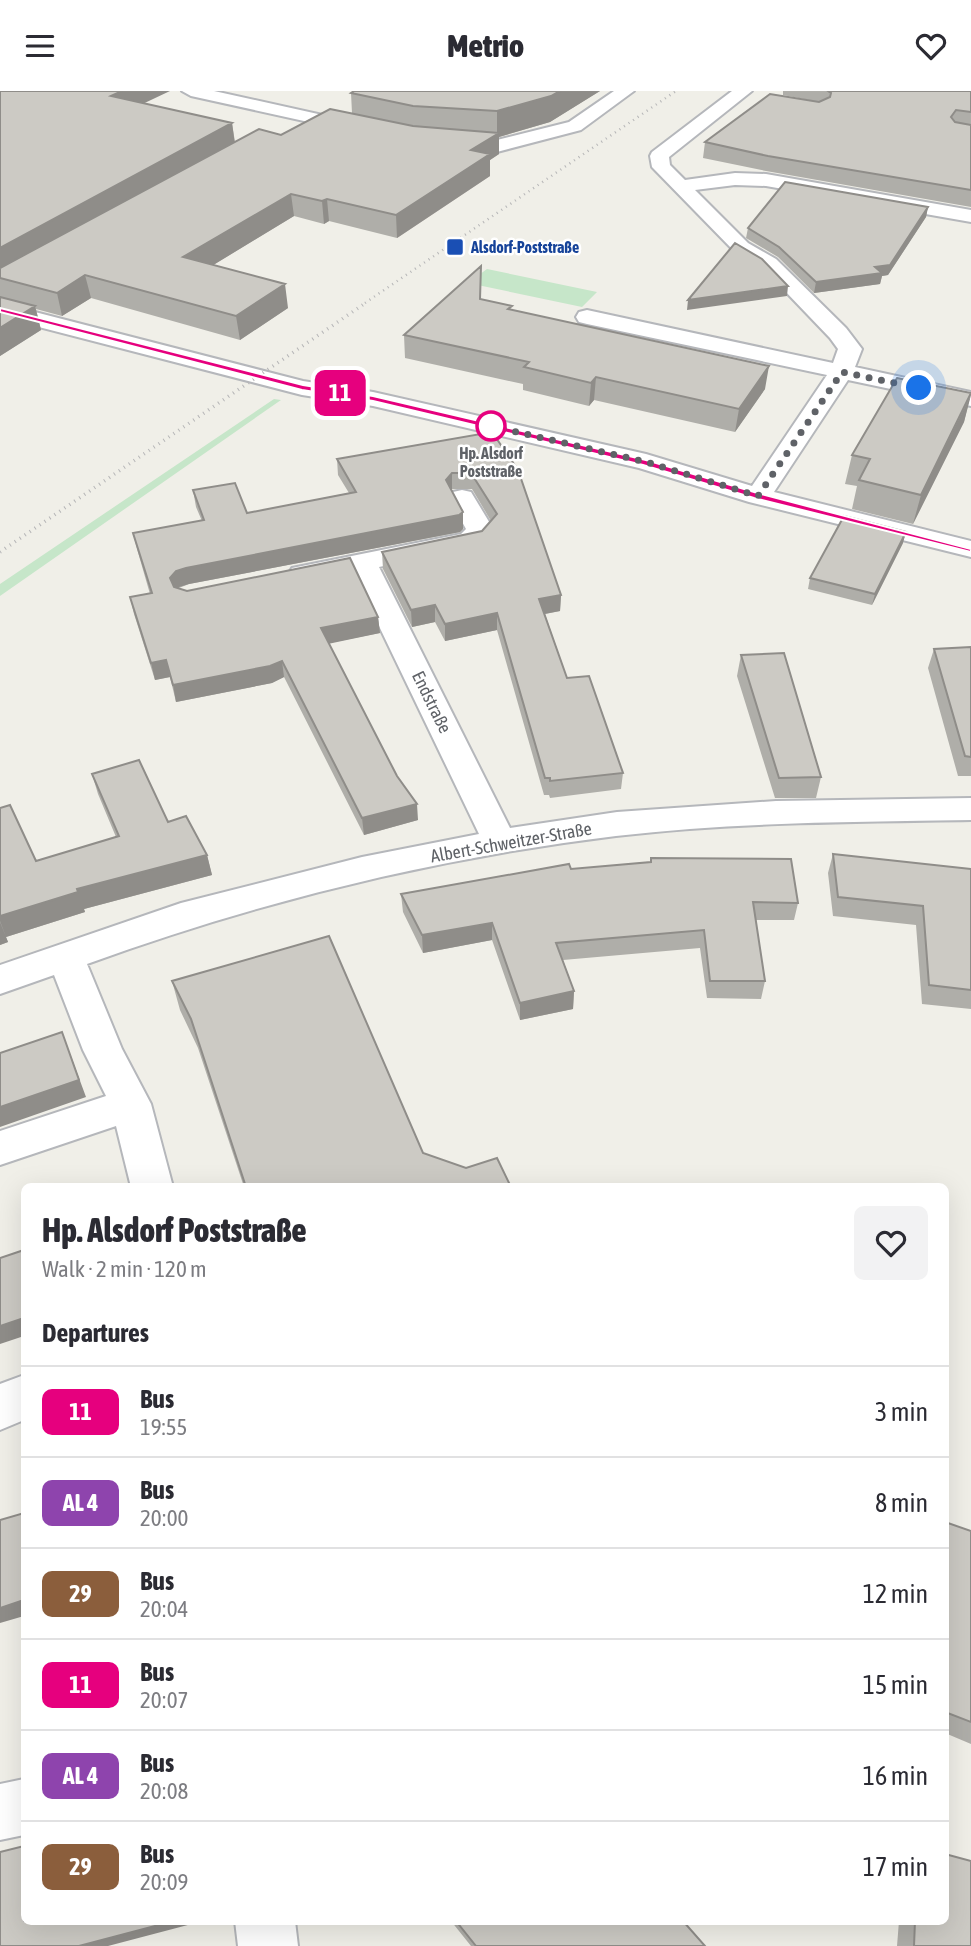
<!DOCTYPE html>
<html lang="en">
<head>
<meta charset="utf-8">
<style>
  :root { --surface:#fff; --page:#f2f2f3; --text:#2b2b33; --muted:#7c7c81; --line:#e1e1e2 }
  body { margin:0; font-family:"Asap Condensed",sans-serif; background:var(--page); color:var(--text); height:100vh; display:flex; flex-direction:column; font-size:26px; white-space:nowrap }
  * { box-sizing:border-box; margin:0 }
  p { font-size:23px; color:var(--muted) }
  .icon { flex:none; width:38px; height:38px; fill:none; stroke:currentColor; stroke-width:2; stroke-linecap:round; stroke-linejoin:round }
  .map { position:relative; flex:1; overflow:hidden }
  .drawer { position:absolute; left:21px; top:1092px; width:928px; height:742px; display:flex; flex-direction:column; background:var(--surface); border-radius:10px; box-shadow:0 7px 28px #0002 }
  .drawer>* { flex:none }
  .badge { padding:0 14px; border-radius:10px; font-size:24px; line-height:46px }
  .you { position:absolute; width:35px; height:35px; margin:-18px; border:5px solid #fff; border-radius:50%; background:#1a73e8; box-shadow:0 0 0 10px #1a73e833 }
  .map>.badge { position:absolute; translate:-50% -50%; box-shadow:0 0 0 4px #fff }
  h2 { padding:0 21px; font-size:26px; line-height:63px }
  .round { display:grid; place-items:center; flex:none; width:74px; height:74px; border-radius:10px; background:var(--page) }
  .summary { display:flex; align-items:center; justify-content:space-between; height:119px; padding:0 21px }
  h1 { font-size:33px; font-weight:800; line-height:52px }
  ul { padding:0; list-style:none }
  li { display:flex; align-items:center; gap:21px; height:91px; padding:0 21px; border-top:2px solid var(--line) }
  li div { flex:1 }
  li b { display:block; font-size:26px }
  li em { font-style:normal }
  li .badge { min-width:77px; font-weight:700; text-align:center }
  header { display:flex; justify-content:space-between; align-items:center; height:91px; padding:0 21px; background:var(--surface); font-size:32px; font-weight:800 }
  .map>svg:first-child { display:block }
</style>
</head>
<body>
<header><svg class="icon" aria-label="menu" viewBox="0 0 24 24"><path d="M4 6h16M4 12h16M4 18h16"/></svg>Metrio<svg class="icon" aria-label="heart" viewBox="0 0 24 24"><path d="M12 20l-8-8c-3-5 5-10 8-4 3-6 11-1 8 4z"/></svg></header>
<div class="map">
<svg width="971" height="1855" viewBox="0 0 971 1855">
  <rect width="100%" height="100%" fill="#f0efe8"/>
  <!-- green -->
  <path fill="#c6e6c9" d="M 487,178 L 597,201 L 582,216 L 468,192 Z
    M 274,308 L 281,309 L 0,505 L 0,493 Z"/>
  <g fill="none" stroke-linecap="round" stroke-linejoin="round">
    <defs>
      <path id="minor" d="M 182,0 L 214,0 L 363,33 L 372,38 L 363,43 L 191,5 Z
        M 614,0 L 634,0 L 581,39 L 497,61 L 447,57 L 438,52 L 447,47 L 497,49 L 569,31 Z
        M 732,0 L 752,0 L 669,66 L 670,74 L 685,89 L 735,82 L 766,83 L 971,119 L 971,131 L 766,95 L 735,94 L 695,99 L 748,152 L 776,168 L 846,237 L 862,258 L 855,276 L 971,301 L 971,315 L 848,289 L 774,401 L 971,450 L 971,466 L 749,411 L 639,377 L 373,315 L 302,304 L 0,226 L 0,212 L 303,290 L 373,301 L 646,363 L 752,395 L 827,284 L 587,233 L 579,231 L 576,226 L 579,221 L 587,219 L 833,272 L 838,258 L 830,247 L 762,176 L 734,160 L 652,76 L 650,65 L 652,61 Z
        M 462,399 L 471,401 L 494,439 L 480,455 L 379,476 L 510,737 L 617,721 L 776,710 L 971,707 L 971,729 C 853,731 734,731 616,745 C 436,767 257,811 87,873 L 122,958 L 151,1013 L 173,1096 L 131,1096 L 116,1035 L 0,1074 L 0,1040 L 106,1005 L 83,959 L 54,884 L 0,903 L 0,874 L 181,812 L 362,766 L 479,743 L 353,481 L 302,491 L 292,489 L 288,483 L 292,477 L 302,475 L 461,443 L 466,438 L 449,407 L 453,401 Z
        M 24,1284 L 24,1329 L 0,1339 L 0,1293 Z
        M 24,1688 L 24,1744 L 0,1749 L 0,1693 Z
        M 235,1830 L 295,1830 L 298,1855 L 238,1855 Z"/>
    </defs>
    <!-- minor casing -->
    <use href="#minor" stroke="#b5b7bb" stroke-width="4"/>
    <!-- minor -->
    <use href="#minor" fill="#fff" fill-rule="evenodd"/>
    <!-- rail-far1 -->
    <path stroke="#b6b6b7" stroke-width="2.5" stroke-dasharray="1 4.5" stroke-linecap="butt" d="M 365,212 L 676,0"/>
    <!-- rail -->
    <path stroke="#b6b6b7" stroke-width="3.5" stroke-dasharray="1 5" stroke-linecap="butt" d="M 0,461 L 367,211"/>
  </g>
  <!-- wall -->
  <path fill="#afaea9" d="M 0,0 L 143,13 L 232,32 L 235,51 L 281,44 L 352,22 L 351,2 L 600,0 L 550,31 L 499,46 L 499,63 L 490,69 L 490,85 L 397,147 L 329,130 L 324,133 L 294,125 L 213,174 L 288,217 L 240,249 L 91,207 L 62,225 L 36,218 L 41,239 L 0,265 Z
    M 783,0 L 971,0 L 971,116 L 766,80 L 703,67 L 705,51 L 819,11 L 783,4 Z
    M 928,116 L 926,126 L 888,184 L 882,185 L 880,193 L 814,202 L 778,166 L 746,147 L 748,137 Z
    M 481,209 L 512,219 L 765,298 L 735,341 L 594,309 L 589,315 L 523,299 L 523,293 L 405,267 L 404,244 Z
    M 971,302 L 964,331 L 913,433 L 852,418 L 857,395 L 845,393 L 852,364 Z
    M 492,341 L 561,504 L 560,520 L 545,523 L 567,587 L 623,682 L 621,698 L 550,707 L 549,704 L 544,704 L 497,539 L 445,550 L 435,531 L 412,536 L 383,478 L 382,461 L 482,440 L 491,430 L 472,398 L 452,398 L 452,399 L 463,438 L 460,441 L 189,493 L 179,497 L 187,500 L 378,526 L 380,542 L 329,552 L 418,729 L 364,744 L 284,586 L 272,592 L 176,611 L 170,586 L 155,589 L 134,523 L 130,506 L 150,503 L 137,458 L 133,442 L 202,430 L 196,416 L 193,399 L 247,422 L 349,402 L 338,384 L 337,368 Z
    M 903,452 L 872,514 L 808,498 L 810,487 Z
    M 971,556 L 971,685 L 958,685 L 928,577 L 934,558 Z
    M 741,564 L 821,686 L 816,707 L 775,707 L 737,585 Z
    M 92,683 L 168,731 L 207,764 L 212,784 L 84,818 L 85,821 L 6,846 L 8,851 L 0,854 L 0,717 L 36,770 L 116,746 L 98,703 Z
    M 833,763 L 971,778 L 971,918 L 922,913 L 916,834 L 833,825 L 828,782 Z
    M 651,767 L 798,812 L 794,829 L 756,829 L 765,890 L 761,908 L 707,907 L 700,857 L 563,869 L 574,900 L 573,918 L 520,929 L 492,849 L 423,862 L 403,821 L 401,803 L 571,778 L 650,771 Z
    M 172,890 L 423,1062 L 511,1096 L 244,1096 L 198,957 L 180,919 Z
    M 945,1431 L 971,1440 L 971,1653 L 945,1642 Z
    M 451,1830 L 683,1830 L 705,1855 L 471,1855 Z
    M 899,1830 L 945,1830 L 971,1855 L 897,1855 Z"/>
  <!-- shaded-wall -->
  <path fill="#8f8d89" d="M 122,0 L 170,0 L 115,26 L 111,5 Z
    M 560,0 L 600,0 L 550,31 L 499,46 L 499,63 L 490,69 L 490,85 L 397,147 L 396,124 L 471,59 L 497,43 L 497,20 Z
    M 232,32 L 235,54 L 0,183 L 0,157 Z
    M 291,103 L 294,125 L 187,190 L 183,166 Z
    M 327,108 L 329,130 L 324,133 L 322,110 Z
    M 928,116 L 926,126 L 888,184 L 882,185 L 880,193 L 814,202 L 816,191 L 875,176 Z
    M 85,184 L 91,207 L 62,225 L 57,202 Z
    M 285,193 L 288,217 L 240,249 L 236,225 Z
    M 788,195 L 787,205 L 687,219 L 688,209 Z
    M 35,215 L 41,239 L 0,265 L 0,237 Z
    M 769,275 L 765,298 L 735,341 L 739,318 Z
    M 596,286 L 594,309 L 589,315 L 591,292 Z
    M 971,304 L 964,331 L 913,433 L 921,404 Z
    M 452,382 L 452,398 L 447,406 L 446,389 Z
    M 463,421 L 463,438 L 460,441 L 189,493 L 179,496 L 174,504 L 170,487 L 176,480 L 186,477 Z
    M 906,441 L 903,452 L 872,514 L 875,503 Z
    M 561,504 L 560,520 L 539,524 L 539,508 Z
    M 435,514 L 435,531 L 412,536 L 411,519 Z
    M 497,522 L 497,539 L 445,550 L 445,533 Z
    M 378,526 L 380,542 L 323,554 L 321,537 Z
    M 166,569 L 170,586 L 155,589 L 151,572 Z
    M 282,570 L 284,586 L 272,592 L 176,611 L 173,594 Z
    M 417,713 L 418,729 L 364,744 L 362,727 Z
    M 207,764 L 212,784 L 84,818 L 85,821 L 6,846 L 0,830 L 0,825 L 77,798 Z
    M 0,831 L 8,851 L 0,854 Z
    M 492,832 L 492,849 L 423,862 L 422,844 Z
    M 574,900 L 573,918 L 520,929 L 520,912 Z
    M 62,941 L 86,1006 L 0,1036 L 0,1016 Z
    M 24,1227 L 24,1245 L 0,1253 L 0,1235 Z
    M 24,1509 L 24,1525 L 0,1532 L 0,1517 Z
    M 174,1830 L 203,1830 L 108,1855 L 79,1855 Z"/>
  <!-- building -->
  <path fill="#cccac4" stroke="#8f8d89" stroke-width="2" d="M 0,0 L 122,0 L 111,5 L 232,32 L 0,157 Z
    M 354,0 L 560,0 L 551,5 L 497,20 L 413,15 L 351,2 Z
    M 828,0 L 971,0 L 971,21 L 956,19 L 951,26 L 955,31 L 971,34 L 971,99 L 768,65 L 705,51 L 770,3 L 819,11 L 830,6 L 831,2 Z
    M 330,18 L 413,35 L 499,42 L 471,59 L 490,63 L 396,124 L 327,108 L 322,110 L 291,103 L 183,166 L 285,193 L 236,225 L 85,184 L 57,202 L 0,187 L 0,177 L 259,38 L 281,44 Z
    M 785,91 L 928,116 L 890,174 L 875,176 L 882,182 L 816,191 L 779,156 L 748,137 Z
    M 735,152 L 762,168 L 788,195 L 688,209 Z
    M 481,175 L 480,208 L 512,215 L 508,218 L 769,275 L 739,318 L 596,286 L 591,292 L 524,276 L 529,271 L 404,244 Z
    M 0,206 L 35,215 L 0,237 Z
    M 897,287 L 971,302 L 921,404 L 859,389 L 870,368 L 852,364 Z
    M 492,341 L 518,379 L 561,504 L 539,508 L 567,587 L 589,585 L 623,682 L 550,690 L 550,687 L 545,687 L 497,522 L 445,533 L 435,514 L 411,519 L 382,461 L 482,440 L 497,423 L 471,382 L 452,382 L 446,389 L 463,421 L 459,424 L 186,477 L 176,480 L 170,487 L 174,496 L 187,500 L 350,467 L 378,526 L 321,537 L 397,685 L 417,713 L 362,727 L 282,570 L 270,575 L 173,594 L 166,569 L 151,572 L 130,506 L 152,502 L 133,442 L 204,429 L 193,399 L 235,392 L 247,422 L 356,401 L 337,368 Z
    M 844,425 L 906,441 L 875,503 L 810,487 Z
    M 971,556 L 971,666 L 965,665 L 934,558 Z
    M 784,562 L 821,686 L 779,687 L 741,564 Z
    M 139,669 L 168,731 L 186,725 L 207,764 L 77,798 L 78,801 L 0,825 L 0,717 L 10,714 L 36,770 L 119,745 L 92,683 Z
    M 833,763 L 971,778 L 971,899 L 929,894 L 923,815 L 838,806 Z
    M 651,767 L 791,768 L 798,812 L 753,811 L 765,890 L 710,890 L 704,839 L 556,852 L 574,900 L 520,912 L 492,832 L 422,844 L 401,803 L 569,773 L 571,778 L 651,771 Z
    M 329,845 L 423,1062 L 466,1077 L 497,1067 L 511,1096 L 246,1096 L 191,928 L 172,890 Z
    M 62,941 L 79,989 L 0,1016 L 0,962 Z
    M 24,1159 L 24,1227 L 0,1235 L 0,1167 Z
    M 24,1422 L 24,1509 L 0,1517 L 0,1429 Z
    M 945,1431 L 971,1440 L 971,1631 L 945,1621 Z
    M 24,1755 L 24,1830 L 174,1830 L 79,1855 L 0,1855 L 0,1761 Z
    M 945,1763 L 971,1770 L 971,1855 L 914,1855 L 915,1830 L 945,1830 Z
    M 456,1830 L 683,1830 L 705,1855 L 476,1855 Z"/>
  <!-- line -->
  <path fill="#e6007e" stroke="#fff" stroke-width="2" d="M 0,217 L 303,294 L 373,305 L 646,369 L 761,403 L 971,458 L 971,461 L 754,407 L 643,374 L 373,310 L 302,299 L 0,221 Z"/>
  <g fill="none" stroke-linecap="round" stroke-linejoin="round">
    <!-- walk -->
    <path stroke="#5f6267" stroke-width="7" stroke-dasharray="0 12.6" d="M 491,335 L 646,371 L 758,405 L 842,281 L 919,297"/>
  </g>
  <!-- markers -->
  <rect fill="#1a4fb4" stroke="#fff" stroke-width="2.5" x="446" y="147" width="18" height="18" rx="3.5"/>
  <circle fill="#fff" stroke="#e6007e" stroke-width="3.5" cx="491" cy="335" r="14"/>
  <g text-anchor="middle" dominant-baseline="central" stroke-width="5" stroke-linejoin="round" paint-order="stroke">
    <!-- far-transit labels -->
    <g font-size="16" font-weight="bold" fill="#164399" stroke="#fff" text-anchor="start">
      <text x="471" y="156">Alsdorf-Poststraße</text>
    </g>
    <!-- far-stop labels -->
    <g font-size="16" font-weight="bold" fill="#5f6267" stroke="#fff">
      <text x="491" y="362">Hp. Alsdorf<tspan x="491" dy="18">Poststraße</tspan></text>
    </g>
    <!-- street labels -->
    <g font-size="18" fill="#5f6267" stroke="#fff">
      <text transform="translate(432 611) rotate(64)">Endstraße</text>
      <text transform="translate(511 751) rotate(-10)">Albert-Schweitzer-Straße</text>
    </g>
  </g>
</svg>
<div class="you" style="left:919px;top:297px"></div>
<b class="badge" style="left:340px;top:302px;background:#e6007e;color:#fff">11</b>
<section class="drawer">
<div class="summary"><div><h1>Hp. Alsdorf Poststraße</h1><p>Walk · 2 min · 120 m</p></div><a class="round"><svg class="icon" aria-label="heart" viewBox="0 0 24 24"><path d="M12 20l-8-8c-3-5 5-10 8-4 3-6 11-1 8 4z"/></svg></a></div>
<h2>Departures</h2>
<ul>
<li><span class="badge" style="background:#e6007e;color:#fff">11</span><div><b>Bus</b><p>19:55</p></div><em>3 min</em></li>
<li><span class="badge" style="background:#8e44ad;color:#fff">AL 4</span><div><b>Bus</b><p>20:00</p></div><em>8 min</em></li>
<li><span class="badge" style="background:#8b5e3c;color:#fff">29</span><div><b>Bus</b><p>20:04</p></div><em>12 min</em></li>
<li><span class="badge" style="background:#e6007e;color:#fff">11</span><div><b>Bus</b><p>20:07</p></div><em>15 min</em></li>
<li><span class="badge" style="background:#8e44ad;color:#fff">AL 4</span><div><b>Bus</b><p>20:08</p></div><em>16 min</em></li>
<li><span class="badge" style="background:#8b5e3c;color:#fff">29</span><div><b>Bus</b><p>20:09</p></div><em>17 min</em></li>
</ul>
</section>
</div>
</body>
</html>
